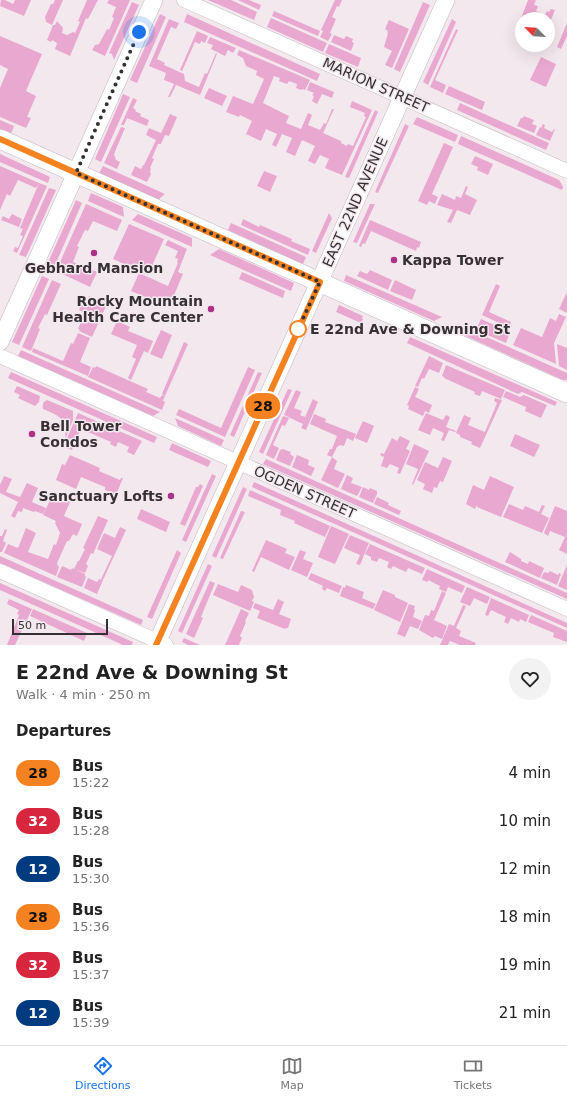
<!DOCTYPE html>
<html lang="en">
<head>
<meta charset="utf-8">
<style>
  :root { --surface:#fff; --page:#f2f2f2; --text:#222; --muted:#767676; --line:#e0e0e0; --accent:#1a73e8 }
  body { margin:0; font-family:"DejaVu Sans",sans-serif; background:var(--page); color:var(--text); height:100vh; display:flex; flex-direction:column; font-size:15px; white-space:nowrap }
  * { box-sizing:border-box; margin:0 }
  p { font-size:13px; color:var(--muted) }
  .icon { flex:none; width:22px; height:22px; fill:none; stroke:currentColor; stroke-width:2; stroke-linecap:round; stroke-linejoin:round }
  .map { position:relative; height:645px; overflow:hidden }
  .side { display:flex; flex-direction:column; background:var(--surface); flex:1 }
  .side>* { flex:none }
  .badge { padding:0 8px; border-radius:13px; font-size:14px; line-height:26px }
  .needle { width:26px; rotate:294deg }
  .tools { position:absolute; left:515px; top:12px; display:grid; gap:8px }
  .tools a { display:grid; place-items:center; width:40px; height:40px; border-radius:50%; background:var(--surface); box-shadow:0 4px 16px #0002; font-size:20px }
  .scale { position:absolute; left:12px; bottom:10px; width:96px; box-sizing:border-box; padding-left:4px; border:2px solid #353033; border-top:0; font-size:11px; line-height:14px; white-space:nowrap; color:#353033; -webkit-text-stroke:3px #f4e8ef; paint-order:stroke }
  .you { position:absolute; width:20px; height:20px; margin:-10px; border:3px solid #fff; border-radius:50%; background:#1a73e8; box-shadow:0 0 0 6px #1a73e833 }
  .map>.badge { position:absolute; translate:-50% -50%; box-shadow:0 0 0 2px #fff }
  h2 { padding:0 16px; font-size:15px; line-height:36px }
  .round { display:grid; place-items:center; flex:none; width:42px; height:42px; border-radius:21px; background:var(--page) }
  .overview { display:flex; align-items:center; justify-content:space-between; height:68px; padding:0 16px }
  h1 { font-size:19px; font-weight:800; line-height:30px }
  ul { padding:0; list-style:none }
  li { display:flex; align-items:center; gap:12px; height:48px; padding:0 16px }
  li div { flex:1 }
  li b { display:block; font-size:15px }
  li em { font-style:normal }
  li .badge { min-width:44px; font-weight:700; text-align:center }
  .tab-bar { display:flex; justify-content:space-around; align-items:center; height:56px; border-top:1px solid var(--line); background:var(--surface); font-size:11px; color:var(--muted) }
  .tab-bar a { display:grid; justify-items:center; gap:2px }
  .tab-bar .on { color:var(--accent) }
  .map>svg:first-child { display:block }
</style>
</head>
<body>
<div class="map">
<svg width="567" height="645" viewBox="0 0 567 645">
  <rect width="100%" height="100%" fill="#f4e8ef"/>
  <!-- grass -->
  <path fill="#e9a8cf" d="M 1,0 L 5,0 L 13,4 L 15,0 L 31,0 L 24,16 L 0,6 Z
    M 55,0 L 63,0 L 52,25 L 46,22 L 45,17 L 51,4 L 53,4 Z
    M 87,0 L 98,0 L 88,19 L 86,18 L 70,56 L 55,49 L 57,43 L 52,40 L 51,42 L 47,40 L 53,25 L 55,25 L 57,21 L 63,28 L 62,33 L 67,35 L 73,32 L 75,33 L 80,22 L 78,21 Z
    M 109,0 L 130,0 L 105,56 L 92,50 L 95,45 L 99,44 L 107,29 L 109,30 L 114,18 L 112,17 L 116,7 L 107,3 Z
    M 208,0 L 231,0 L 257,12 L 254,20 Z
    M 238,0 L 249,0 L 261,5 L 259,10 Z
    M 335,0 L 342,0 L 339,7 L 337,6 L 332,17 L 336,19 L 330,33 L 332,34 L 328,41 L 320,37 L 323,31 L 321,30 Z
    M 528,0 L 536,0 L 534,5 L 538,6 L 536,11 L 545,15 L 547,11 L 549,12 L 551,9 L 555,10 L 548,27 L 548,19 L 522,19 L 522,22 L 520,21 Z
    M 132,2 L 139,5 L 114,60 L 112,54 L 109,53 Z
    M 423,2 L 430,5 L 400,72 L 394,69 Z
    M 274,11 L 320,31 L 318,36 L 272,16 Z
    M 160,14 L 166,17 L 137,83 L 130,80 Z
    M 187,14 L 320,74 L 317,81 L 184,22 Z
    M 271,18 L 327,43 L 323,52 L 267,27 Z
    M 169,19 L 179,23 L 176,29 L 171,27 L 157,59 L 165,63 L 164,65 L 184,74 L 185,81 L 199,87 L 205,73 L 207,74 L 216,53 L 217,54 L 200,95 L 176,85 L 170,97 L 168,97 L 174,84 L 164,80 L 166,73 L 149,66 Z
    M 452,19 L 456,22 L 428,85 L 423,82 Z
    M 389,20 L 409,29 L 392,68 L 385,65 L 392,51 L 384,47 L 388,33 L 387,32 L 388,31 L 385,29 Z
    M 567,23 L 567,36 L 561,49 L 557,47 Z
    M 456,29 L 458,30 L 435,80 L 446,85 L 443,93 L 430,87 Z
    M 197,31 L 208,36 L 205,43 L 201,41 L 200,44 L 195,42 L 182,71 L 180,70 Z
    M 334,35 L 344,39 L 346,36 L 353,39 L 352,42 L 354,43 L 351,51 L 331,42 Z
    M 0,36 L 42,54 L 26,91 L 36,96 L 27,117 L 31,118 L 26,128 L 0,117 L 0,88 L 8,69 L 0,65 Z
    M 210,37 L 236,48 L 233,53 L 228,50 L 225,56 L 211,49 L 213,45 L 207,43 Z
    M 329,44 L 361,58 L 358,67 L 325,53 Z
    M 239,50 L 310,80 L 305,90 L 302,89 L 301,90 L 296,88 L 297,84 L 289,81 L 287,84 L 279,81 L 280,78 L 274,76 L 263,103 L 289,116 L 286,123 L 301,129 L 308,113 L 312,115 L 308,125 L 320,130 L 324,123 L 326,124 L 332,109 L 334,109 L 323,133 L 341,141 L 341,143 L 347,146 L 348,144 L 353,146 L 366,117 L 364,116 L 365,113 L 350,107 L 352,101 L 372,110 L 342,175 L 325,168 L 329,159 L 320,155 L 315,164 L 308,161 L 315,146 L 302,140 L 295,156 L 286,152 L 292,138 L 282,134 L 276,147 L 272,145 L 277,134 L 266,129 L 261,141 L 246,134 L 252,121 L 240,115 L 239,117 L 226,112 L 233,96 L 253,104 L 264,79 L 256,75 L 257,71 L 246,66 L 243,58 L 237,55 Z
    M 541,57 L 556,64 L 546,87 L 530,80 Z
    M 310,82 L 334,92 L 332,98 L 322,94 L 317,104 L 312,101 L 314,96 L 312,95 L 314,93 L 307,90 Z
    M 449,86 L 485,102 L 482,110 L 445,94 Z
    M 209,88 L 227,96 L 222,106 L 204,98 Z
    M 123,94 L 130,97 L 101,162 L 95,159 Z
    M 133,98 L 137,100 L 133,108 L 136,110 L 135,111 L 141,114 L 140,116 L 149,120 L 147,126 L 127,118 L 124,125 L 121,125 Z
    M 460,103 L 549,143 L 546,150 L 457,110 Z
    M 375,110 L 378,112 L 349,178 L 345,177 Z
    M 170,114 L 177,117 L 169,136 L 165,135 L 161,144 L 158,144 L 152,158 L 154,159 L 150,168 L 151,169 L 150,172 L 151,174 L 147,182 L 131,175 L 135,166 L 141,169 L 143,165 L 144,165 L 156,140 L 146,135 L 149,128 L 161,133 Z
    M 524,116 L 534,120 L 532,124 L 537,126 L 534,133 L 517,126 L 521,118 L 523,118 Z
    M 417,117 L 458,135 L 455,142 L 413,124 Z
    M 0,120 L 14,126 L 11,134 L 0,129 Z
    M 405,124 L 409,126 L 378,193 L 375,192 Z
    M 543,124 L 545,125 L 544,128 L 552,132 L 554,129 L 555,129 L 550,141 L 536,135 L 540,127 L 541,128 Z
    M 121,127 L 125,128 L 114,154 L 116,160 L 120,162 L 117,169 L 104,163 Z
    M 461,136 L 559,180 L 563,187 L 562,190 L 458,144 Z
    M 444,143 L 453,147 L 432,194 L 438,197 L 435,204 L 429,201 L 427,205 L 418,201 Z
    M 0,154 L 50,177 L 48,183 L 0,162 Z
    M 475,156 L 493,164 L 488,175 L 477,170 L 478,167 L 471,164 Z
    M 0,166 L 39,183 L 36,188 L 18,180 L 10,196 L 7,194 L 0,210 Z
    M 103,166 L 165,194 L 158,200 L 99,173 Z
    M 264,171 L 277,176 L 270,192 L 257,186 Z
    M 39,183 L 47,186 L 17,253 L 13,251 L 15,247 L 18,248 L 23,236 L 20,235 L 23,229 L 20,228 Z
    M 466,186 L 468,187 L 465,194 L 477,200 L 470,215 L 457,210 L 451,223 L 447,222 L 453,210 L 437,205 L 442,194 L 455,200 L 456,196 L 461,198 Z
    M 49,188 L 56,190 L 26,257 L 19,255 Z
    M 91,193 L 123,207 L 124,217 L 88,201 Z
    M 76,200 L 82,203 L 53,270 L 46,267 Z
    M 86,204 L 122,220 L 117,231 L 93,221 L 88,231 L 85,230 L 77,246 L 79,247 L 73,262 L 97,272 L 90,287 L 56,271 Z
    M 370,204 L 375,204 L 357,243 L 353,242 Z
    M 329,213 L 332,218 L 316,253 L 312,251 Z
    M 12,214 L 22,219 L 19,227 L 1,220 L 3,216 L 9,219 Z
    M 138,214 L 192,238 L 192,247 L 132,220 Z
    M 243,219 L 259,227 L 260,225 L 292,239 L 291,241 L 310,249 L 308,255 L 241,225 Z
    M 370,220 L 421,242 L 419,248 L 417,247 L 416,251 L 371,231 L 365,244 L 363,243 L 361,247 L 359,246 Z
    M 231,223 L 306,257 L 303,264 L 228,230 Z
    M 129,224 L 164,239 L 148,275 L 113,259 Z
    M 168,240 L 187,249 L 178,272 L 183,274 L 169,307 L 131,291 L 139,273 L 168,286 L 178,263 L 177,262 L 178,259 L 175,258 L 178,251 L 165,245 Z
    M 219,249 L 294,283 L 291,291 L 210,255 Z
    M 370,270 L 392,280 L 388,290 L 357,276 L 360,271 L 367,274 Z
    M 242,272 L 285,291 L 283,298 L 239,279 Z
    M 346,275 L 442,317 L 434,321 L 344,281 Z
    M 42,276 L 49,279 L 19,345 L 12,342 Z
    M 52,280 L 61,284 L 47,315 L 45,314 L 38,328 L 40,329 L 31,351 L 22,347 Z
    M 395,280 L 416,290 L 412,300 L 390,291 Z
    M 496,284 L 500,286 L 489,312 L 511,322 L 510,325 L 512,326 L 510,328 L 482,315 Z
    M 567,292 L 567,313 L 559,309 Z
    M 89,296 L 107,304 L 92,337 L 79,331 L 80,330 L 78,329 L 85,313 L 79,310 L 81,305 L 85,306 Z
    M 339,305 L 363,316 L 362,318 L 363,319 L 361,323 L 336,312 Z
    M 559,314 L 566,317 L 554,343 L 556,364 L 513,345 L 521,328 L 542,337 L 550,318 L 556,321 Z
    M 481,319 L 510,332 L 506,343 L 476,330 Z
    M 117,321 L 130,327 L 128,331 L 153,341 L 148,353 L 144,351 L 131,380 L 128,378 L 136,359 L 132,357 L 137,345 L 111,334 Z
    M 457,324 L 567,373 L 567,380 L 563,380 L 457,332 Z
    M 161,330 L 172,335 L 162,359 L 150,354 Z
    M 78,333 L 90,338 L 80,362 L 91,367 L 88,376 L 32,352 L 33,348 L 63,361 L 71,343 L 73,344 Z
    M 410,337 L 557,402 L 555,406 L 522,392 L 518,394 L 407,343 Z
    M 184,342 L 188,344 L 165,396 L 162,394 Z
    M 557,344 L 567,348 L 567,370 L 559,366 Z
    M 21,350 L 160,412 L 153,416 L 18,356 Z
    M 429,356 L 443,363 L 439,373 L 429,369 L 424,379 L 422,378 L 418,387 L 415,386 Z
    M 446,365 L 505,390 L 501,399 L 482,391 L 480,396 L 474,394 L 475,392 L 444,378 L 444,377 L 442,376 Z
    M 96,366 L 148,389 L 146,392 L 160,398 L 162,395 L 165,396 L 163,401 L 165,402 L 162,410 L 88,377 L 93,367 L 95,368 Z
    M 248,367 L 255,370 L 225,437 L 176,415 L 179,409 L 221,428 Z
    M 11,372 L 157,437 L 154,443 L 8,378 Z
    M 258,372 L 262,373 L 234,437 L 230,435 Z
    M 17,386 L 40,396 L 39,402 L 35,406 L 18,398 L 20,395 L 14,392 Z
    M 415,387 L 419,389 L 415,397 L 432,405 L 429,413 L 425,411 L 423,416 L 408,409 L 409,406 L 407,405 Z
    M 288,389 L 292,390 L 263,454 L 259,452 Z
    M 296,390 L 301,392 L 294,408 L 302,411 L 300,415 L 305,417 L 313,399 L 318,402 L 306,430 L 301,428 L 303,424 L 284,415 Z
    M 506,391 L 520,397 L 524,395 L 547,405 L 541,418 L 525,411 L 526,407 L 503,397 Z
    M 495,398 L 502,400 L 480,448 L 471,444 L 472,442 L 460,437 L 460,435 L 456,433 L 464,415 L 471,418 L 468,425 L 485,432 L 497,403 L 494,401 Z
    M 47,400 L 73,411 L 73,420 L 66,437 L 65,437 C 68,418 57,415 43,409 C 42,404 43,402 47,400 Z
    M 78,413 L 142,441 L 134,455 L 127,452 L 129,447 L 118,442 L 116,447 L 110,444 L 111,442 L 81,429 L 72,450 L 63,447 Z
    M 426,413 L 443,420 L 446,415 L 450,417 L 446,427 L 456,431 L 455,432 L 449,430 L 444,441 L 441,440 L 444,433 L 433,428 L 430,435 L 418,430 Z
    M 314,414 L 326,419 L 325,422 L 356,434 L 353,441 L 347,438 L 344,446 L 340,445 L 337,447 L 332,457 L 337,461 L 334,469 L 345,474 L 338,488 L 321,480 L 332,457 L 327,455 L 330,449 L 332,449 L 337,436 L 310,424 Z
    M 283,416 L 289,418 L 285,426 L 282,425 L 273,445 L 279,448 L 274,459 L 266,455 Z
    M 175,418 L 224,440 L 221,446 L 178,426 Z
    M 363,421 L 374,426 L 367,443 L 355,438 Z
    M 515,434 L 540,445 L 534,457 L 510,446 Z
    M 400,436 L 410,441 L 406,449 L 410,451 L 400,474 L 397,473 L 399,468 L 390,464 L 387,468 L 381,466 L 384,457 L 380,455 L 381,453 L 384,454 L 392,438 L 397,441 Z
    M 172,443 L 211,461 L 208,467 L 169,450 Z
    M 414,444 L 429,451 L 413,485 L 412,484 L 418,469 L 406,464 Z
    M 283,449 L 291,452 L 290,454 L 294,457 L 290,466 L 276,460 L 280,450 Z
    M 70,455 L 100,468 L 99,471 L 120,480 L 121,478 L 123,478 L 116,495 L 105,490 L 105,487 L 81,477 L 76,489 L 56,480 L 62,464 L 65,465 Z
    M 297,455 L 309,460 L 308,465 L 315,468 L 311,476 L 292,467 Z
    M 443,457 L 452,461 L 443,482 L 440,481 L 437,488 L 434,487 L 432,493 L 423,489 L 425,484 L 417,480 L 425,462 L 438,468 Z
    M 266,459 L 567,593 L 567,599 L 263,464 Z
    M 212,474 L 216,476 L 186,542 L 182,540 Z
    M 347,475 L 353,478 L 351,483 L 362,487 L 357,496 L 341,489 Z
    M 4,476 L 12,479 L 6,492 L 20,497 L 27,483 L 38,488 L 32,502 L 46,508 L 43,514 L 35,511 L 34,512 L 23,508 L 22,512 L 18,511 L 15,518 L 11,516 L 18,502 L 0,493 L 0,485 Z
    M 490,476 L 514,487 L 501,517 L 477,507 L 477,505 L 475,509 L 466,504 L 473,485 L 484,490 Z
    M 254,482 L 567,623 L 567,628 L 252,487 Z
    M 200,484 L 203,486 L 185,526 L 180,524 L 196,487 L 198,487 Z
    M 243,487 L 247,489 L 216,558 L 212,556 Z
    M 363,487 L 369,490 L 370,488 L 377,491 L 377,494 L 373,503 L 359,497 Z
    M 250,490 L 330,526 L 325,537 L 294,523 L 295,521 L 280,515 L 281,510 L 248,496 Z
    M 53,494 L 70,502 L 64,516 L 82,524 L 77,536 L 73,534 L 69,541 L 67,541 L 58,561 L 57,564 L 59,567 L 56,576 L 4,553 L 8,544 L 18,548 L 26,528 L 36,533 L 28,552 L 48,559 L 54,544 L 56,545 L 60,533 L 55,523 L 56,521 L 43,515 Z
    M 377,497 L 389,503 L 388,505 L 401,511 L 399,515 L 374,504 Z
    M 509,504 L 523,510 L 525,506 L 539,512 L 542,505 L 545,506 L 541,514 L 549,518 L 542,533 L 503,517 Z
    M 555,506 L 567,511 L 567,554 L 559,550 L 565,537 L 550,531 L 548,536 L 544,533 Z
    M 141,509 L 170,522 L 166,532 L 137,519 Z
    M 241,511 L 245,512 L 223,559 L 220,558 Z
    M 98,516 L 108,520 L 93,554 L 91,553 L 86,564 L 88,566 L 85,573 L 74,569 L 78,561 L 79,561 L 85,549 L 83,548 Z
    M 331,526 L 349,534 L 335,564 L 318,557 Z
    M 120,527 L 126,530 L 103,580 L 101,579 L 112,556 L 97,549 L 104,533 L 115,538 Z
    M 5,529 L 7,530 L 3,541 L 6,543 L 2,552 L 0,552 L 0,536 L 2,536 Z
    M 350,535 L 369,543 L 360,565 L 356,564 L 360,555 L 344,548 Z
    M 266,540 L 287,549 L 285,553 L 295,557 L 289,570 L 261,557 L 254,572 L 252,571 Z
    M 370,544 L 425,568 L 422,574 L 408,568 L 406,572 L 393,566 L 391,569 L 387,567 L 389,562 L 379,558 L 377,562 L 371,560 L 371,557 L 365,554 Z
    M 177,550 L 181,553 L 152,619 L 147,617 Z
    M 300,550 L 306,552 L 303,559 L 313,563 L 307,577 L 291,570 Z
    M 510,552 L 521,559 L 521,561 L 528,564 L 529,561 L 544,568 L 540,578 L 505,562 Z
    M 0,556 L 143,620 L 141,625 L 0,563 Z
    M 208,564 L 212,566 L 182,633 L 178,631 Z
    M 567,565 L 567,590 L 558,586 Z
    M 62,566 L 71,570 L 72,568 L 85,574 L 85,576 L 86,577 L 82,587 L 57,577 Z
    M 427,569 L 465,586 L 462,593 L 448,587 L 446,592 L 439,589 L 440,586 L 428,580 L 428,582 L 422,580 Z
    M 550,571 L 558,575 L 559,573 L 561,574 L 557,585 L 541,578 L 544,572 L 548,573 Z
    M 311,573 L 342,586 L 339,593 L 327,588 L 325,591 L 322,589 L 323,586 L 308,579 Z
    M 88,578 L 97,582 L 99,579 L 103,580 L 97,594 L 84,588 Z
    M 210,581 L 215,583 L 201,617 L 203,618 L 194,638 L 186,634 Z
    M 0,583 L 133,642 L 132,645 L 123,645 L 0,590 Z
    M 218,584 L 238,592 L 241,585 L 252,590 L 254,597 L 252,601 L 254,602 L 250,611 L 213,595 Z
    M 346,585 L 364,592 L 362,598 L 376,604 L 373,609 L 340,596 L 343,587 L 345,588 Z
    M 467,587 L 490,597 L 487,604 L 474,598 L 470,606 L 460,602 Z
    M 383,590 L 395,595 L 395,597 L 408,603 L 400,622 L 374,610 Z
    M 442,591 L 446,593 L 434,620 L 447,626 L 442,639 L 435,636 L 433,638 L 419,630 L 425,615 L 429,616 L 431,610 L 434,611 Z
    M 491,598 L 529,615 L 526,622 L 520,619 L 519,622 L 511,618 L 508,624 L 504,622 L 506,617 L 491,610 L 488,616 L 485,615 Z
    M 9,599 L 32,609 L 15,645 L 7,645 L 19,615 L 17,614 L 19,610 L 7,604 Z
    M 278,599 L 284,602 L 279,614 L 291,619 L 288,628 L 286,628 L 285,629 L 257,618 L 260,611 L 253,608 L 255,603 L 273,610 Z
    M 409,604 L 415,606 L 414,609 L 415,610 L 413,617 L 422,621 L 418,629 L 410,626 L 405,637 L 397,634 Z
    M 463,605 L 466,606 L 456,628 L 461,631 L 459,636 L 476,643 L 475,645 L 460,645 L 450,641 L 448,645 L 440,645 L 449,624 L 454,626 Z
    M 33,609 L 87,633 L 84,641 L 30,616 Z
    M 241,609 L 249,613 L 245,621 L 246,622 L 240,636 L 242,638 L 239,644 L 240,645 L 225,645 Z
    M 531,615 L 567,631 L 567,642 L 553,637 L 554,633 L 528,622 Z
    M 184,638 L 200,645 L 188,645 L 182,642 Z"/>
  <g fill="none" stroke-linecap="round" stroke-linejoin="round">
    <defs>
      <path id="minor" d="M 184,0 L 567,171
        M 0,356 L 567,609
        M 0,571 L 166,645"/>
      <path id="tertiary" d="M 0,342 L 154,0
        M 156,645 L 446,0"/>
      <path id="secondary" d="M 0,139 L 567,393"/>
    </defs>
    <!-- minor casing -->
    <use href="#minor" stroke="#c1b7bd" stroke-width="15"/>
    <!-- tertiary casing -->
    <use href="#tertiary" stroke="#c1b7bd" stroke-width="18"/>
    <!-- secondary casing -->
    <use href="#secondary" stroke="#c1b7bd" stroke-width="20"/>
    <!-- minor -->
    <use href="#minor" stroke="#fff" stroke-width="14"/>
    <!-- tertiary -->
    <use href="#tertiary" stroke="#fff" stroke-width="17"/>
    <!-- secondary -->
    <use href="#secondary" stroke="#fff" stroke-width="19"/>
  </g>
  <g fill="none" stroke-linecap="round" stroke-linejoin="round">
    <defs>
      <path id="line" d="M 0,139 L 320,282 L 156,645"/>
    </defs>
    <!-- line casing -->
    <use href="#line" stroke="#fff" stroke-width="9"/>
    <!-- line -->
    <use href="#line" stroke="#f58220" stroke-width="6"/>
    <!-- walk -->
    <path stroke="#353033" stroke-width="4" stroke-dasharray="0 7.2" d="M 139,32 L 76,173 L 320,282 L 298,329"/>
  </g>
  <!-- markers -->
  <g fill="#ac3287" stroke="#f4e8ef" stroke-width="1.5">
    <circle cx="94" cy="253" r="4"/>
    <circle cx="394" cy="260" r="4"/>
    <circle cx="211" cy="309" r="4"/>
    <circle cx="32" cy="434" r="4"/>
    <circle cx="171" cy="496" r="4"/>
  </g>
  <circle fill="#fff" stroke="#f58220" stroke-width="2" cx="298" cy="329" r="8"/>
  <g text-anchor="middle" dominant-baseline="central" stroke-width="3" stroke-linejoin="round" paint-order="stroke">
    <!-- street labels -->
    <g font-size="14" fill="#353033" stroke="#f4e8ef">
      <text transform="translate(376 85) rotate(24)">MARION STREET</text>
      <text transform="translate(355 202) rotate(-66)">EAST 22ND AVENUE</text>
      <text transform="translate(305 492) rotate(24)">OGDEN STREET</text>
    </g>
    <!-- poi labels -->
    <g font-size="14" font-weight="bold" fill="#353033" stroke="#f4e8ef" text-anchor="start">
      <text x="402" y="260">Kappa Tower</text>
      <text x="94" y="268" text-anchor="middle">Gebhard Mansion</text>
      <text x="203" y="301" text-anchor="end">Rocky Mountain<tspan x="203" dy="16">Health Care Center</tspan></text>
      <text x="40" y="426">Bell Tower<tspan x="40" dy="16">Condos</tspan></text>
      <text x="163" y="496" text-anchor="end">Sanctuary Lofts</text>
    </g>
    <!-- stop labels -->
    <g font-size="14" font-weight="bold" fill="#353033" stroke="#f4e8ef" text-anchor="start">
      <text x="310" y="329">E 22nd Ave &amp; Downing St</text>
    </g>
  </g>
</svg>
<div class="tools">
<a><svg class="needle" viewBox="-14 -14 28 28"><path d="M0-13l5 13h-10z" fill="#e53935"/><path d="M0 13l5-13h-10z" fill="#767676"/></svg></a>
</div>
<div class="scale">50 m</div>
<div class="you" style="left:139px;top:32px"></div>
<b class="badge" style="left:263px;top:406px;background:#f58220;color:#111">28</b>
</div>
<section class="side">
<div class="overview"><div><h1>E 22nd Ave &amp; Downing St</h1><p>Walk · 4 min · 250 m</p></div><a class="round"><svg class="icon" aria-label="heart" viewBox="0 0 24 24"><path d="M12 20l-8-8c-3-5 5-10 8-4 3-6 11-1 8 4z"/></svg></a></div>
<h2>Departures</h2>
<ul>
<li><span class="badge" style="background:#f58220;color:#111">28</span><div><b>Bus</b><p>15:22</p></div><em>4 min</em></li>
<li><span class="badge" style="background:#d7263d;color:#fff">32</span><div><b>Bus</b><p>15:28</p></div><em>10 min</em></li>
<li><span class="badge" style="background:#003b80;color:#fff">12</span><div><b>Bus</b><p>15:30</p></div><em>12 min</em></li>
<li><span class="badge" style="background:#f58220;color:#111">28</span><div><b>Bus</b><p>15:36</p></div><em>18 min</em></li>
<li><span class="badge" style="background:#d7263d;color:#fff">32</span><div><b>Bus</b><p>15:37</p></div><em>19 min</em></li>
<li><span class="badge" style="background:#003b80;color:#fff">12</span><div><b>Bus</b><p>15:39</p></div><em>21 min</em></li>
</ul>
</section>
<nav class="tab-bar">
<a class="on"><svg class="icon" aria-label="directions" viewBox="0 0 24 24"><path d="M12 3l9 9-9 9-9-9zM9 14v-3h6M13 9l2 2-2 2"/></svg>Directions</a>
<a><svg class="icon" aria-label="map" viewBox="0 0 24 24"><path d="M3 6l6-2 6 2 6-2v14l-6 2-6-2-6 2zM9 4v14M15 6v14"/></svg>Map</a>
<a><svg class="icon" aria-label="tickets" viewBox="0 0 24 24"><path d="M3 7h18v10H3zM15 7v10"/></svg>Tickets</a>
</nav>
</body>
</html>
